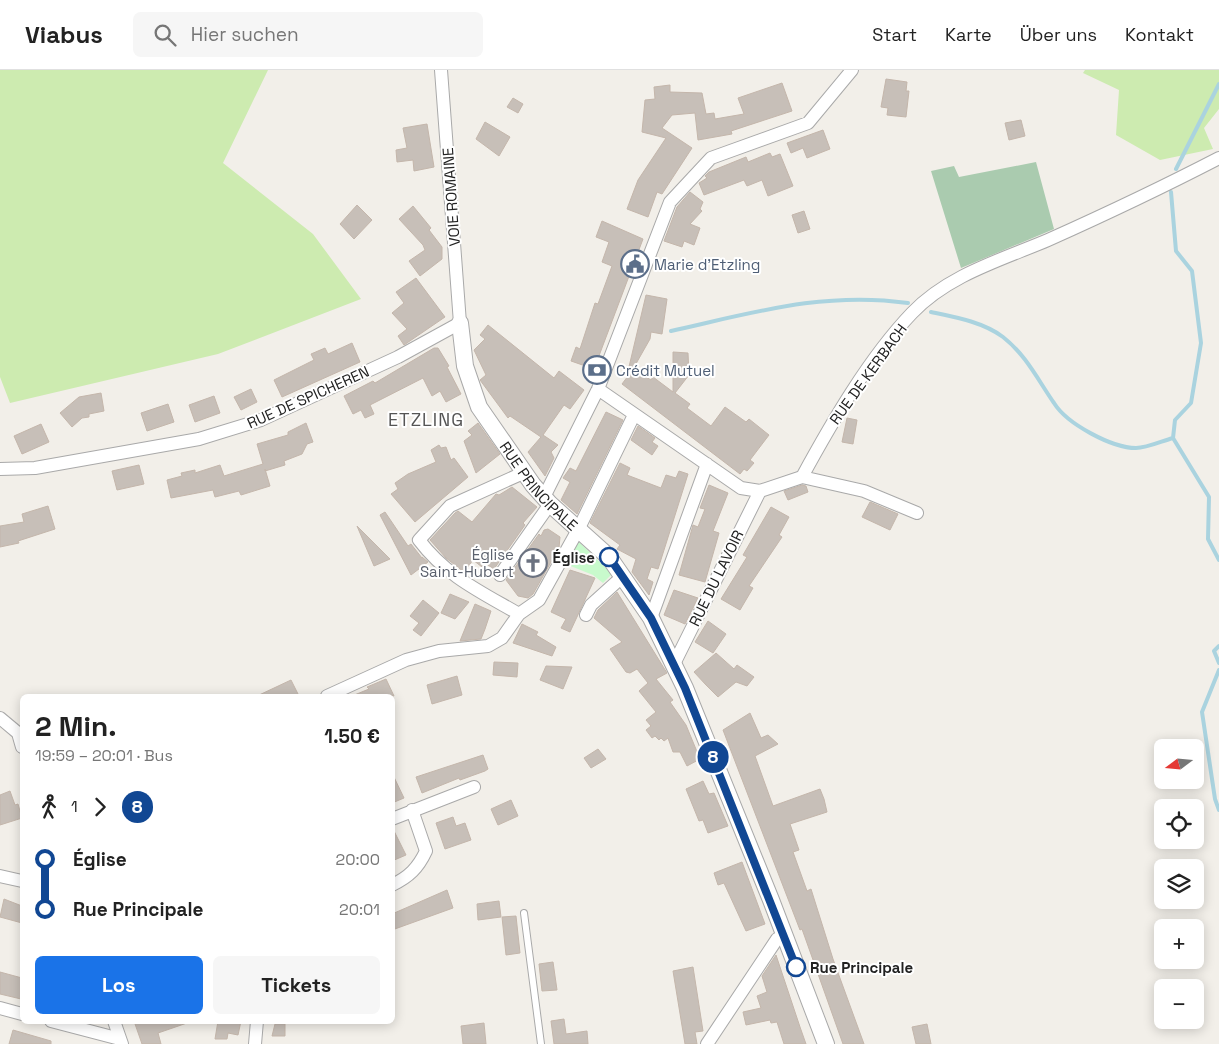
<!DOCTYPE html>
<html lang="de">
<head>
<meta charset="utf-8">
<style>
  :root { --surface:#fff; --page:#f6f6f6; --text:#222; --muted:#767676; --line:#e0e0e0; --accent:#1a73e8 }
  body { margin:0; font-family:"Space Grotesk",sans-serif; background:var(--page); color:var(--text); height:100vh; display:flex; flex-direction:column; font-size:19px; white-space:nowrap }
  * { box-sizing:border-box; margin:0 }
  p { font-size:16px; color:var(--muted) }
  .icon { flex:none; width:28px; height:28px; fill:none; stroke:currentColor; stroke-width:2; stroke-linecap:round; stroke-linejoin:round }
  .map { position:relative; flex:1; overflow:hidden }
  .details { position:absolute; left:20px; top:624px; width:375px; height:330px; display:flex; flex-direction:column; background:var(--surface); border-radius:8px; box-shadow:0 2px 12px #0003 }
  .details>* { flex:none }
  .badge { padding:0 10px; border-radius:16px; font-size:18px; line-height:32px }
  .needle { width:32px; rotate:254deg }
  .controls { position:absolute; left:1154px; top:669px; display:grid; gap:10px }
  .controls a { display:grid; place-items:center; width:50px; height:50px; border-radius:8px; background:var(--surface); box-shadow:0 2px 12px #0003; font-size:25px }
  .map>.badge { position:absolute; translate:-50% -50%; box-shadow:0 0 0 2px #fff }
  .legs { display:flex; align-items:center; gap:8px; height:55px; padding:0 15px; font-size:16px }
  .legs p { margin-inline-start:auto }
  .head { display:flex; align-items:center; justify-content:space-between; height:85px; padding:0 15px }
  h1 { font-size:28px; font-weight:600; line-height:38px }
  .cta { display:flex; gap:10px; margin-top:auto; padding:10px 15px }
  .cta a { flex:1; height:58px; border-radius:8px; background:var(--accent); color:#fff; font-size:20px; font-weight:600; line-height:58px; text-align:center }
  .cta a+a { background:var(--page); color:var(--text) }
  ul { padding:0 15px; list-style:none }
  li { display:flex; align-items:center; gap:18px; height:50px; font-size:19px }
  li i { display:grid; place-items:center; width:8px; height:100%; margin:0 6px; background:currentColor }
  li i::after { content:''; width:12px; height:12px; margin:-6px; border:4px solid; border-radius:50%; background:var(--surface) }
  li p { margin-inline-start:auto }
  li:first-child i { background:linear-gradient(#0000 50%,currentColor 0) }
  li:last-child i { background:linear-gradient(currentColor 50%,#0000 0) }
  header { display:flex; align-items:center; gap:30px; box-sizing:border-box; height:70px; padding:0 25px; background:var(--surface); border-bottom:1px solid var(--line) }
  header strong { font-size:24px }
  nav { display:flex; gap:28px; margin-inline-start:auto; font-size:18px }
  .search { width:350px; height:45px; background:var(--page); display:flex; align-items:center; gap:12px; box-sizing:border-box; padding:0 18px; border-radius:8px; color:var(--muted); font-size:19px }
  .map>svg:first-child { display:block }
</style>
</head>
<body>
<header>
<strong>Viabus</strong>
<div class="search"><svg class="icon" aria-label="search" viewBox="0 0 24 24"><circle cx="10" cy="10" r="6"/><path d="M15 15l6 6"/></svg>Hier suchen</div>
<nav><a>Start</a><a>Karte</a><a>Über uns</a><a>Kontakt</a></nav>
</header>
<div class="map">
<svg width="1219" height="974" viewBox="0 0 1219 974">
  <rect width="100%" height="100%" fill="#f2efe9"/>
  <!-- grass -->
  <path fill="#cdebb0" d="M 0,0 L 268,0 L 223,93 L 313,164 L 361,229 L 218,284 L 10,333 L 0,307 Z
    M 1085,0 L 1219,0 L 1219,39 L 1204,58 L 1213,79 L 1160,90 L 1116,65 L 1119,20 L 1083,3 Z"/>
  <!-- cemetery -->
  <path fill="#aacbaf" d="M 1036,92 L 1054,159 L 961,198 L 931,101 L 954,96 L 959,107 Z"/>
  <!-- park -->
  <path fill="#c8facc" d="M 578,471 L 612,504 L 603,513 L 593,505 L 568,495 Z"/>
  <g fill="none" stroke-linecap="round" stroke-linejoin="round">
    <!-- stream -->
    <path stroke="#aad3df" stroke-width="4" d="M 1176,99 L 1219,14
      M 1171,122 L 1176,181 L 1192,201 L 1201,273 L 1191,333 L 1175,350 L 1173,368 L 1209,427 L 1208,469 L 1219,490
      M 931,242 C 955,247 983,252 1003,267 C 1026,285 1038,310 1054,333 C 1067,354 1112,378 1136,378 C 1147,378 1162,371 1173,368
      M 671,261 C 752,243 824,221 908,233
      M 1219,576 L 1214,581 L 1219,593
      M 1219,600 L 1202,642 L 1215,729 L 1219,740"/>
  </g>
  <!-- building -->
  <path fill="#c7bfb8" stroke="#c4b6ab" d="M 886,9 L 907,12 L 906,21 L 909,21 L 906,47 L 887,45 L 888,38 L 881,37 Z
    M 782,13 L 792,41 L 731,61 L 732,64 L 698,70 L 695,43 L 672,45 L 662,58 L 692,78 L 662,124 L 657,122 L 648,147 L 627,139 L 638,110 L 666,68 L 642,62 L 645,30 L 655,29 L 654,17 L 670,15 L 670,22 L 702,23 L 706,44 L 714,43 L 715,49 L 744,44 L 738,28 Z
    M 513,28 L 523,34 L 518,43 L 507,37 Z
    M 1021,50 L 1025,66 L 1009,70 L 1005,53 Z
    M 485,52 L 510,67 L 499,86 L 476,69 Z
    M 427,54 L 434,97 L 414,101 L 413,90 L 397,92 L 396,80 L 407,78 L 403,58 Z
    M 823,60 L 830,79 L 807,88 L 803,78 L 791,83 L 787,73 Z
    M 770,83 L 772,87 L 780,84 L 793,116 L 768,126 L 762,110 L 747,116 L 744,110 L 704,125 L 699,113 L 707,108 L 705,106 L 709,102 L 746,87 L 748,92 Z
    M 690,122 L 703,132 L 700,139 L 702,141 L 690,154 L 700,158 L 694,175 L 684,171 L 682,177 L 664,171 L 677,137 Z
    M 357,135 L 372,150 L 354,169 L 340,154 Z
    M 413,136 L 431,158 L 429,160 L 442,177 L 442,189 L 420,206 L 409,191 L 425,180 L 423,175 L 399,149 Z
    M 804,141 L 810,159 L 798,163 L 792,145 Z
    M 602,151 L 643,169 L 594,299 L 571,291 L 576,277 L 580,279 L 595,233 L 598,234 L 612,196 L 602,192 L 609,172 L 596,167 Z
    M 416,208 L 445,247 L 404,275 L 398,266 L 407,259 L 392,243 L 404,233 L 396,222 Z
    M 646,225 L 667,229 L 662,264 L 651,262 L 650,269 L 633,299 L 651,310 L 653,307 L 673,322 L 673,282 L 688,283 L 689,305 L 675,323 L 690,334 L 687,338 L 711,356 L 725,337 L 746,352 L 749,349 L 769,365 L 750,390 L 754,393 L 747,401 L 744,399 L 740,404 L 622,314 L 631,302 L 628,301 Z
    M 488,255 L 554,308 L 559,301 L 584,320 L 570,339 L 564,335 L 543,365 L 558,375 L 551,382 L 554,388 L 545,406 L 528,382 L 541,367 L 510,346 L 508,348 L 480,310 L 486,305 L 474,280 L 485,269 L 480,265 Z
    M 352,273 L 360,292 L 282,327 L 274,310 L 314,290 L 311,284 L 325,278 L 328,284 Z
    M 434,278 L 438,278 L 449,296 L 447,297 L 461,324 L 446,332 L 440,321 L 432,326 L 423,308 L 370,335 L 374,344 L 365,348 L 361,340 L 353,344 L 344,326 L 373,311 L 375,313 Z
    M 251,319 L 257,332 L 241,340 L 234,327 Z
    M 101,323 L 104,341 L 89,344 L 89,347 L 82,348 L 72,357 L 60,343 L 79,327 Z
    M 214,326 L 220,343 L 195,352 L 189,335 Z
    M 168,334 L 174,352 L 147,361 L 141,343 Z
    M 606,342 L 623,350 L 577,444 L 561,430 L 570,412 L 563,408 L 570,398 L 576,401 Z
    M 847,348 L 857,350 L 853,374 L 842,372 Z
    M 306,353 L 313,372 L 307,374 L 302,384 L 284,391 L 285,395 L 265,401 L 265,399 L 270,416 L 241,425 L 239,421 L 215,427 L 213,420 L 171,428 L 167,410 L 182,406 L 181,403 L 195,400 L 195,403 L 220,395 L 224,406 L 263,394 L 257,374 L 288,365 L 288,362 Z
    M 478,353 L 500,384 L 476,403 L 464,371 L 472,365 L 468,361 Z
    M 41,354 L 49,372 L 22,384 L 14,366 Z
    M 638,356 L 655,368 L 652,372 L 658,376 L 652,385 L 631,370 Z
    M 439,375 L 441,378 L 446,377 L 451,390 L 454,388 L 468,407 L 415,452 L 391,424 L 398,419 L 395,413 L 408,404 L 436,392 L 431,380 Z
    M 620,393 L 630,398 L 627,405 L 661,418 L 666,405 L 676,408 L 679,401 L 688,404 L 658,499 L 651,497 L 647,509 L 653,512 L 649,525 L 632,502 L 636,489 L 617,479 L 620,475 L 590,453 Z
    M 139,395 L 144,414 L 117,420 L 112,401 Z
    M 709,415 L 728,423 L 713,461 L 719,463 L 705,512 L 679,505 L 693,455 L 698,457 L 705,439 L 700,438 Z
    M 802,415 L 806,416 L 808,422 L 788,430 L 784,421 Z
    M 512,417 L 537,437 L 523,453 L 525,455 L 494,499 L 485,493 L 482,497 L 473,490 L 464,502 L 446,488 L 430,470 L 455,443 L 458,441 L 472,452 L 496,424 L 499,425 Z
    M 870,432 L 898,444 L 890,460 L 862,447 Z
    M 48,436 L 55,459 L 18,471 L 19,473 L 0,477 L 0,456 L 24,452 L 22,444 Z
    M 771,437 L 789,447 L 779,465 L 782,467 L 749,516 L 753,518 L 740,540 L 721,529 L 747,487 L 743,485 Z
    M 385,442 L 408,476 L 411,474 L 422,488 L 422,487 L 428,492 L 411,505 L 380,445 Z
    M 357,456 L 390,489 L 374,496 Z
    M 548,459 L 560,467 L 559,478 L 533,524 L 528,528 L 518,526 L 506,510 L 539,464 L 541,466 L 544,460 Z
    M 570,500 L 595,508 L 570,562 L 561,558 L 566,549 L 551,542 Z
    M 674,520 L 698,528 L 685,554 L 664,545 Z
    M 617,522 L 667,603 L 656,609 L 673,630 L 670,632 L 686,655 L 700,689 L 687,696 L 680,682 L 673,682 L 668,668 L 664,671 L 661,668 L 659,670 L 655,666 L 652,668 L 646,660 L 651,656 L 646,650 L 656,642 L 639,621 L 648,613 L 637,599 L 630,603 L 626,602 L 610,579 L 622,572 L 594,548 L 598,540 Z
    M 450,524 L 469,532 L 455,549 L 441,543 Z
    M 423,530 L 439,543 L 421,566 L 413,560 L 419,553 L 410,546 Z
    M 475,534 L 491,541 L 485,559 L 481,569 L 460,571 Z
    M 708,551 L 726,564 L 713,583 L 695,572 Z
    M 522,554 L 538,562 L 536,565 L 556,577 L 552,586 L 513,573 Z
    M 716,583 L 734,599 L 737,595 L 754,607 L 747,616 L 736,612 L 718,627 L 706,615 L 694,602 Z
    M 494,592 L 518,593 L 517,607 L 493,605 Z
    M 546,596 L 572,597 L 563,619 L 540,610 Z
    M 457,606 L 462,625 L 432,634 L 427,615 Z
    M 386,609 L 394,626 L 352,626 L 369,619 L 367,617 Z
    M 291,610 L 299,626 L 257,626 Z
    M 750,643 L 761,668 L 768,665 L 778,674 L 755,686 L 773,736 L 820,719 L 824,729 L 827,742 L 790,754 L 799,780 L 793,782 L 807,821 L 811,819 L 833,889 L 864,974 L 843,974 L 802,859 L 800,860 L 723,660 Z
    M 598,679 L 606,689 L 591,698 L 584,688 Z
    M 483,685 L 488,699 L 485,701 L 460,710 L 459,708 L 422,723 L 416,707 Z
    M 392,703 L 404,728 L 392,733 Z
    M 703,711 L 709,724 L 714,723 L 728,756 L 708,763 L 703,750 L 699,751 L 686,719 Z
    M 10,721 L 15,735 L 18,734 L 22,748 L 0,755 L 0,725 Z
    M 511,730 L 518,746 L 498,755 L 491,739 Z
    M 453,747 L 456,756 L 465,753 L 471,770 L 445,779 L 436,753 Z
    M 392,757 L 406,785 L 392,791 Z
    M 742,792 L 765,854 L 746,861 L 724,813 L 718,815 L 714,803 Z
    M 447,820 L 453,838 L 392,860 L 392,844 Z
    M 4,829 L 22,836 L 22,853 L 0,847 Z
    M 499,831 L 501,847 L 478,850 L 477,834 Z
    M 516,846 L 520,883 L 506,885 L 502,847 Z
    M 776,885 L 800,957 L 806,974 L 784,974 L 777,952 L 771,953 L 770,950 L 746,955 L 743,942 L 761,938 L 757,926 L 767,922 L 762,906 Z
    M 553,892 L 557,920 L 542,921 L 539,894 Z
    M 693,897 L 703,961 L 695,962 L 697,974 L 685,974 L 673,901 Z
    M 0,902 L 22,908 L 21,929 L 0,924 Z
    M 564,949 L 566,964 L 587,961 L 588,974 L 554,974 L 551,951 Z
    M 134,951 L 187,951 L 187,953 L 158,963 L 161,974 L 142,974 Z
    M 218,951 L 241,951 L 238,965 L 228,963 L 227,969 L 215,969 Z
    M 484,953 L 486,974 L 463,974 L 461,956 Z
    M 275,954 L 285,954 L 285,966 L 272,966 Z
    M 927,954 L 931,974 L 916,974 L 912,957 Z
    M 13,960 L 51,971 L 51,974 L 9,974 Z"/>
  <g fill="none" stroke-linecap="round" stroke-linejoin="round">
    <defs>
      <path id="service" d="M 524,843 L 541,974"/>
      <path id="minor" d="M 598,319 L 741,418 L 760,421 L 802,407 C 832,352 869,288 912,243 C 948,205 1001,190 1048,170 C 1106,144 1163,117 1219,88
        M 0,399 L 35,398 L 199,369 L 261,350 L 398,287 L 460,253 L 441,0
        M 802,407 L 864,421 L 917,443
        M 544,427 L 598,319 L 670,132 L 711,88 L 808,53 L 852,0
        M 500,505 L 550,434
        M 519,544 C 481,522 446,506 419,470 L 450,436 L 523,403
        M 586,545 L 591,535 L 622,507
        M 651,548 L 707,394
        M 673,596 L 760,421
        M 327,626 L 406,590 L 439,581 L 488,576 L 502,568 L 519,544 L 539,530 L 579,458 L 634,345
        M 0,648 L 18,663 L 22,677
        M 392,749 L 474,717
        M 0,806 L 22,811
        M 392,815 C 409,807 418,798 426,781 L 412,740
        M 0,938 L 22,944
        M 51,951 L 120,969
        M 114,951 L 122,974
        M 255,974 L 257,951
        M 707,974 L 777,869 L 784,865"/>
      <g id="tertiary">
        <path id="s1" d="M 460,253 L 465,296 L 479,337 L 533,415 L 550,434 L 609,487 L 651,548 L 685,618 L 771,830 L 826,974"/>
      </g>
    </defs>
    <!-- service casing -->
    <use href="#service" stroke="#a9a9a9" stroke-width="8"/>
    <!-- minor casing -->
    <use href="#minor" stroke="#a9a9a9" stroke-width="14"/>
    <!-- tertiary casing -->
    <use href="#tertiary" stroke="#a9a9a9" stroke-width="18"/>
    <!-- service -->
    <use href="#service" stroke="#fff" stroke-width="6"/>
    <!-- minor -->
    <use href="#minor" stroke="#fff" stroke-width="12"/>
    <!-- tertiary -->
    <use href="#tertiary" stroke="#fff" stroke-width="16"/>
  </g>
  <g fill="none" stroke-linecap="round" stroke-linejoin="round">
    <defs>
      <path id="line-1" d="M 609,487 L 651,548 L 685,618 L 796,897"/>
    </defs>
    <!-- line-1 casing -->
    <use href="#line-1" stroke="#fff" stroke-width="11"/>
    <!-- line-1 -->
    <use href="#line-1" stroke="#114793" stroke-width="8"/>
  </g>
  <!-- icons -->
  <defs>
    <symbol id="civic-ring" viewBox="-11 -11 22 22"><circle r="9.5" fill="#fff" stroke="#5c6f8a" stroke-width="1.5"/><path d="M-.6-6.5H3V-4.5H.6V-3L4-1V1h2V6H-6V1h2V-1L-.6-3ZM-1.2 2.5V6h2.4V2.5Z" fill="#5c6f8a"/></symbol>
    <symbol id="bank-ring" viewBox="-11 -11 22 22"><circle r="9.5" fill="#fff" stroke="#5c6f8a" stroke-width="1.5"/><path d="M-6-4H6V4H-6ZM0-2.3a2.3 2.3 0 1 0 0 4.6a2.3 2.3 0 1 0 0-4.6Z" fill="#5c6f8a"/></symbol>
    <symbol id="church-ring" viewBox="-11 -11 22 22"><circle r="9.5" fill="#fff" stroke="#6b7280" stroke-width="1.5"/><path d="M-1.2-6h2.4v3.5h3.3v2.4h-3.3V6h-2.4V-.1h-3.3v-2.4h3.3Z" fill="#6b7280"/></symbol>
  </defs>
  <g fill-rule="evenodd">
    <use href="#civic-ring" x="619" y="178" width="32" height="32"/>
    <use href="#bank-ring" x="581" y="284" width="32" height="32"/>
    <use href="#church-ring" x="517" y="477" width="32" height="32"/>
  </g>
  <!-- markers -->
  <g fill="#fff" stroke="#114793" stroke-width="2.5">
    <circle cx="609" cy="487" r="9"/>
    <circle cx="796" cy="897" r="9"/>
  </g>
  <g text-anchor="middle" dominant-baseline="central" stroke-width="4" stroke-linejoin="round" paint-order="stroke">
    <!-- street labels -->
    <g font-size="15" fill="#222" stroke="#fff">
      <text transform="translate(451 127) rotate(-94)">VOIE ROMAINE</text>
      <text transform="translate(868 304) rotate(-54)">RUE DE KERBACH</text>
      <text transform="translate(308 327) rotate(-24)">RUE DE SPICHEREN</text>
      <text stroke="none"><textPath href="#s1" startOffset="186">RUE PRINCIPALE</textPath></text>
      <text transform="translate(716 508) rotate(-64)">RUE DU LAVOIR</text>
    </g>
    <!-- service labels -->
    <g font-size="15" fill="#4e5e75" stroke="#fff" text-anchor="start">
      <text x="654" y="194">Marie d'Etzling</text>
      <text x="616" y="300">Crédit Mutuel</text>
    </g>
    <!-- worship labels -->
    <g font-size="15" fill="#5b616d" stroke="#fff" text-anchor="end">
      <text x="514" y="484">Église<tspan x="514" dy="17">Saint-Hubert</tspan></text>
    </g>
    <!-- stop labels -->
    <g font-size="15" font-weight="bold" fill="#222" stroke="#fff" text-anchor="end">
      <text x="595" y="487">Église</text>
      <text x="810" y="897" text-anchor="start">Rue Principale</text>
    </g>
    <!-- quarter labels -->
    <g font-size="18" letter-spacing="1" fill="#555" stroke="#fff">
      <text x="426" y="349">ETZLING</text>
    </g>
  </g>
</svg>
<div class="controls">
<a><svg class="needle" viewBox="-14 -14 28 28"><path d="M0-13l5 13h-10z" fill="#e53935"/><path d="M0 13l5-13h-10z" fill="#767676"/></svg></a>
<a><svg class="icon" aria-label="locate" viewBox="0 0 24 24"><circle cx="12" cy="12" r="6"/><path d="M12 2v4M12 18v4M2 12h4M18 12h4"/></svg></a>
<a><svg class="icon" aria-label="layers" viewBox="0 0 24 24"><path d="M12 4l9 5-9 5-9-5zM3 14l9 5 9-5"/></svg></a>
<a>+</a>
<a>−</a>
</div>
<b class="badge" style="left:713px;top:687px;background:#114793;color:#fff">8</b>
<section class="details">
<div class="head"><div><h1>2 Min.</h1><p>19:59 – 20:01 · Bus</p></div><b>1.50 €</b></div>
<div class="legs"><svg class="icon" aria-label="walk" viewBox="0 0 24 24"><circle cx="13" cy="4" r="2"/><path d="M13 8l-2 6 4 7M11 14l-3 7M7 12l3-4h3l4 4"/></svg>1<svg class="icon" aria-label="forward" viewBox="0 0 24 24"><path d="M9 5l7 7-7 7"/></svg><b class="badge" style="background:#114793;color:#fff">8</b></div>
<ul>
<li><i style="color:#114793"></i><b>Église</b><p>20:00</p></li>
<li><i style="color:#114793"></i><b>Rue Principale</b><p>20:01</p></li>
</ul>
<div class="cta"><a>Los</a><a>Tickets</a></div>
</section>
</div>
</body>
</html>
